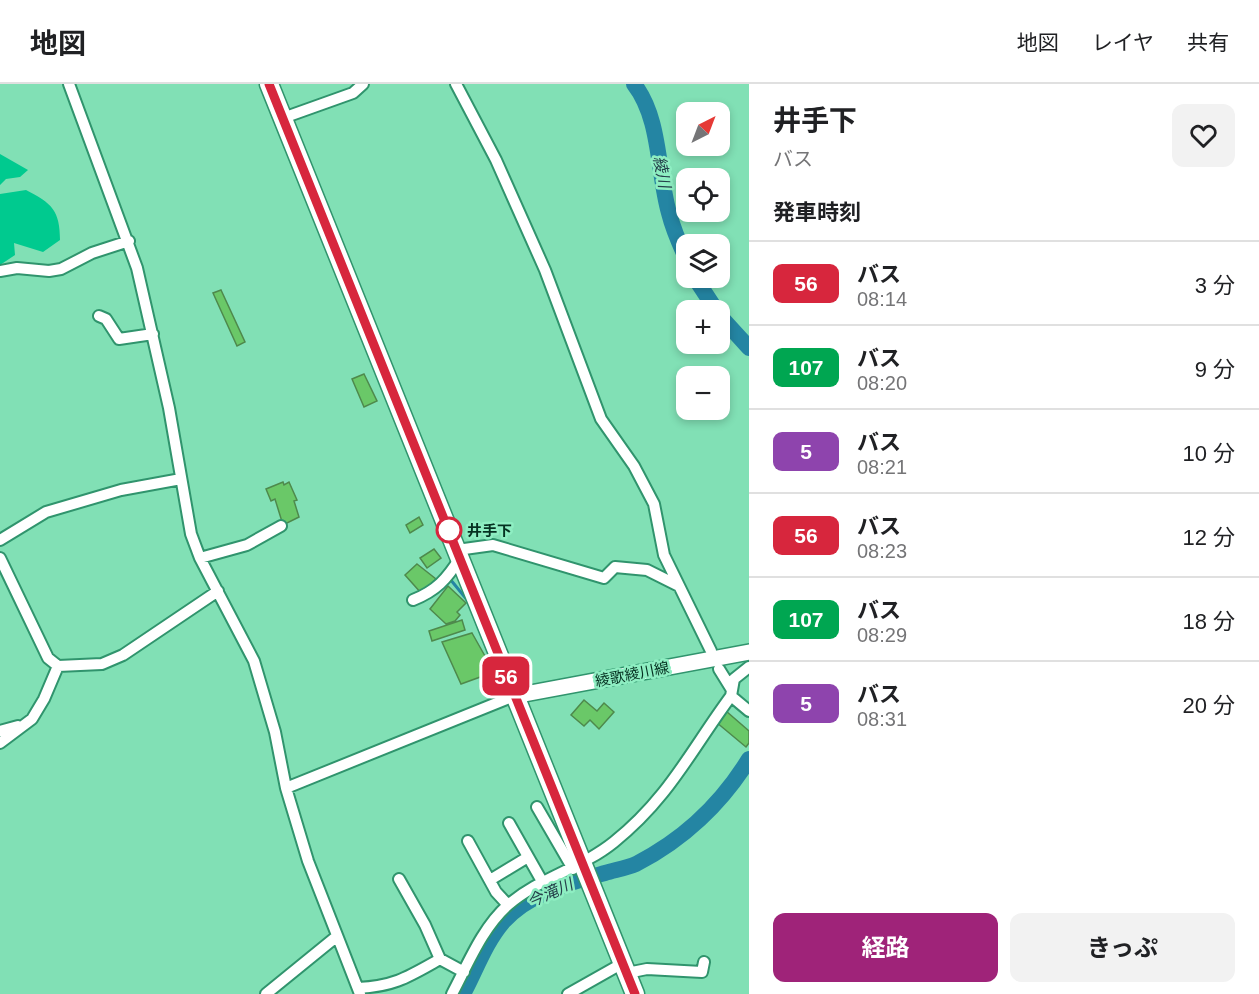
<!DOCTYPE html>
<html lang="ja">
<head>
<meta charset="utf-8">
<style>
  :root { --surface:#fff; --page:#f2f2f2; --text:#202124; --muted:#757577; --line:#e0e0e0; --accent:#9f2379 }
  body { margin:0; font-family:Helvetica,"Noto Sans JP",sans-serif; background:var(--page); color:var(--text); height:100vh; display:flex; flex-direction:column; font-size:22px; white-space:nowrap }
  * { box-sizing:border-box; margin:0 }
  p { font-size:20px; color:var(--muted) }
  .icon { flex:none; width:33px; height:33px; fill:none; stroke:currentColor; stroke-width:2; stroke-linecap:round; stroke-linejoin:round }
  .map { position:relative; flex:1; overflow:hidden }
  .details { display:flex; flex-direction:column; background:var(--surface); width:510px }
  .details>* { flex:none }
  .badge { padding:0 12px; border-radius:9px; font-size:21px; line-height:39px }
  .needle { width:39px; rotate:42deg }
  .buttons { position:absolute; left:676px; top:18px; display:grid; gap:12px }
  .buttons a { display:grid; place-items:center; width:54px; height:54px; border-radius:12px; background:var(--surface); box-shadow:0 3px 9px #0003; font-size:30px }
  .map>.badge { position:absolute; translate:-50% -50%; box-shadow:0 0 0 3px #fff }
  h2 { padding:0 24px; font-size:22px; line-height:54px }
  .round { display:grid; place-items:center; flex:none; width:63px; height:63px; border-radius:12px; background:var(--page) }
  .headline { display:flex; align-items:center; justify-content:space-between; height:102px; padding:0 24px }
  h1 { font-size:28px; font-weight:700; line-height:45px }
  .primary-button { display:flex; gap:12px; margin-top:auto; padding:12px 24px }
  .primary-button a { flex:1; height:69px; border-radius:12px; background:var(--accent); color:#fff; font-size:24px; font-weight:700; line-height:69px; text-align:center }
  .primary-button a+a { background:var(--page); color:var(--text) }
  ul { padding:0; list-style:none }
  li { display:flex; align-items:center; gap:18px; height:84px; padding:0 24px; border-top:2px solid var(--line) }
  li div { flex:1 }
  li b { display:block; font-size:22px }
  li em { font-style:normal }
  li .badge { min-width:66px; font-weight:700; text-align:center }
  header { display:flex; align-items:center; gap:36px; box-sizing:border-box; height:84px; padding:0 30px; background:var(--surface); border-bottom:2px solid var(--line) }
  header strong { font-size:28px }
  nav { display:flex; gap:33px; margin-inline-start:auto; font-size:21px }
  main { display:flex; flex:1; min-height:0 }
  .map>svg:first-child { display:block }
</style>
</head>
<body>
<header>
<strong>地図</strong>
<nav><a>地図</a><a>レイヤ</a><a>共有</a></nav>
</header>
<main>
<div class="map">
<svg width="749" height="910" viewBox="0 0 749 910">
  <rect width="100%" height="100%" fill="#81e0b5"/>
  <!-- green -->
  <path fill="#00ca8f" d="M 0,70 L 28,86 L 20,93 L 6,95 L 0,101 Z
    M 26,106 C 52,119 60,127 60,156 L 43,168 L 14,159 L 15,171 L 0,181 L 0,110 Z"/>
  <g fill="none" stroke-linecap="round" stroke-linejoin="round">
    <!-- stream -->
    <path stroke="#2485a3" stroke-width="3" d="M 450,495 L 468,517
      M 476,537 L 499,595"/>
    <!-- river -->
    <path stroke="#2485a3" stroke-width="16" d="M 634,0 C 661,35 657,87 669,129 C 673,145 680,161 687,176
      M 695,194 L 716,226
      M 720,232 L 749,264
      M 463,910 C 476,886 485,859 503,838 C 529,809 569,799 605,789 C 615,786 627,784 636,780 C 683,756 722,719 749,675"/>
  </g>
  <!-- building -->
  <path fill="#6ac868" stroke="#4e894c" stroke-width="1.5" d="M 221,206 L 245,258 L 237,262 L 213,209 Z
    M 364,290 L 377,317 L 364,323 L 352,295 Z
    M 283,398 L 284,401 L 289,398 L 297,416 L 294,417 L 299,433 L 283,441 L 275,415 L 271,417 L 266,405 Z
    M 419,433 L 423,441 L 410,449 L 406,441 Z
    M 434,465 L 441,474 L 427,484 L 420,474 Z
    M 417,480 L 436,495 L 421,509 L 405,491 Z
    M 448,502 L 466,519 L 457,528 L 460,531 L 455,537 L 446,540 L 430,525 Z
    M 462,536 L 465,546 L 432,557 L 429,547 Z
    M 472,549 L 494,588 L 461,600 L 442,558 Z
    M 584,616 L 597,627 L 604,619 L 614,628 L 599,645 L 590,636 L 584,642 L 571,631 Z
    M 726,627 L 749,647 L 749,659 L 746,663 L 716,638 Z"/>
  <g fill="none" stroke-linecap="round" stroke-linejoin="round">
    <defs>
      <path id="minor" d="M 69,0 L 137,184 L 169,324 L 191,450 L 200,474 L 254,577 L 275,648 L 286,704 L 308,777 L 360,910
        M 456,0 L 496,76 L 545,186 L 601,335 L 634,382 L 654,420 L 664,471 L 711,567
        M 283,34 L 353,9 L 363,0
        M 0,187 L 17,184 L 49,187 L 61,185 L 92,169 L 129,157
        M 99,232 L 106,235 L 119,255 L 153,250
        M 0,456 L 46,428 L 121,406 L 181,395
        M 457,466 L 493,461 L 604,494 L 615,483 L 647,486 L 679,502
        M 0,474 L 48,574 L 58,582
        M 200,474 L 247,461 L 281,442
        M 413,516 C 436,507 447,495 460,474
        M 719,585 L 732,606
        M 731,612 L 749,627
        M 0,647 L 18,642
        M 0,659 L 32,635 L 44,615 L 58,582 L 102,580 L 123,571 L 218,507
        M 286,704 L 514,612
        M 537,723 L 573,785
        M 509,739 L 543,799
        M 468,757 L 496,808 L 508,821
        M 399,795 L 425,841 L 440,875
        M 490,796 L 528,773
        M 627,889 L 647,885 L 702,888 L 704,878
        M 358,904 C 395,902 408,893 440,875 L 464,888
        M 266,910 L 336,853
        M 452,910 C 468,880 482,844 508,821 C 539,794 582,784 614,758 C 669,714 691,666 731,612 L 734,595 L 749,583
        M 568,910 L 623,879"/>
      <path id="secondary" d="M 514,612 L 749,568"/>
      <path id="trunk" d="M 269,0 L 635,910"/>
    </defs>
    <!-- minor casing -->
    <use href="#minor" stroke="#30946d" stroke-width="14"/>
    <!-- secondary casing -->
    <use href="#secondary" stroke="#30946d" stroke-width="18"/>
    <!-- trunk casing -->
    <use href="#trunk" stroke="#30946d" stroke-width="21"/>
    <!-- minor -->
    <use href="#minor" stroke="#fff" stroke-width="10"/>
    <!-- secondary -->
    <use href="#secondary" stroke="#fff" stroke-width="15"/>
    <!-- trunk -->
    <use href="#trunk" stroke="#fff" stroke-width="18"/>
  </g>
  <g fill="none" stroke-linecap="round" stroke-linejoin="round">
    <defs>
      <path id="line" d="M 269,0 L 635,910"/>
    </defs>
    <!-- line casing -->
    <use href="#line" stroke="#fff" stroke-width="14"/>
    <!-- line -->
    <use href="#line" stroke="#d7263d" stroke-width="9"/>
  </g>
  <!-- markers -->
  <circle fill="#fff" stroke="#d7263d" stroke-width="3" cx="449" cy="446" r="12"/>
  <g text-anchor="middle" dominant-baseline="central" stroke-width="5" stroke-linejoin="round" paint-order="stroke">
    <!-- stop labels -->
    <g font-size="15" font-weight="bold" fill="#053121" stroke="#8eeec2" text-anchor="start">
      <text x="467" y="446">井手下</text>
    </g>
    <!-- street labels -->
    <g font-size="15" fill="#053121" stroke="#8eeec2">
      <text transform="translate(632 590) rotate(-11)">綾歌綾川線</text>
    </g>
    <!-- water labels -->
    <g font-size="16" font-style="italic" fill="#25414b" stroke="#8eeec2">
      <text transform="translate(662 88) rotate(79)">綾川</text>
      <text transform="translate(550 809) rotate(-24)">今滝川</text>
    </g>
  </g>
</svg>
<div class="buttons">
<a><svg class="needle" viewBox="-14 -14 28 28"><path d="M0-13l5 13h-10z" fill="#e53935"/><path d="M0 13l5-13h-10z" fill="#757577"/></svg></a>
<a><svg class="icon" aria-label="locate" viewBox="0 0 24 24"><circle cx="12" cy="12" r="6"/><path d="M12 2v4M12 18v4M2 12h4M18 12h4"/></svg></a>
<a><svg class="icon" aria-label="layers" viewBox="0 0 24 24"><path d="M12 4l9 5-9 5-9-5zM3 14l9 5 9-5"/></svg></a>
<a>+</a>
<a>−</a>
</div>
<b class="badge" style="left:506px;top:592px;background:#d7263d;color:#fff">56</b>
</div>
<section class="details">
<div class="headline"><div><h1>井手下</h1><p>バス</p></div><a class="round"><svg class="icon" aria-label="heart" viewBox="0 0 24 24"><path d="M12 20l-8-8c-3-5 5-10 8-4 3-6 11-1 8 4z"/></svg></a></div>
<h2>発車時刻</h2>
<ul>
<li><span class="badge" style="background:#d7263d;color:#fff">56</span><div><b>バス</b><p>08:14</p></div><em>3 分</em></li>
<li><span class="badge" style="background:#00a651;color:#fff">107</span><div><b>バス</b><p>08:20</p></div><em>9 分</em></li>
<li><span class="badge" style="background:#8e44ad;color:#fff">5</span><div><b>バス</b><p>08:21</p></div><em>10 分</em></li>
<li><span class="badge" style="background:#d7263d;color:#fff">56</span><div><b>バス</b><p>08:23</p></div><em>12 分</em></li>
<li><span class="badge" style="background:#00a651;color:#fff">107</span><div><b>バス</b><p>08:29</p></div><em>18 分</em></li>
<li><span class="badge" style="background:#8e44ad;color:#fff">5</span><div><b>バス</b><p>08:31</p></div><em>20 分</em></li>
</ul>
<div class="primary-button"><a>経路</a><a>きっぷ</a></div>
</section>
</main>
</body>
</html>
